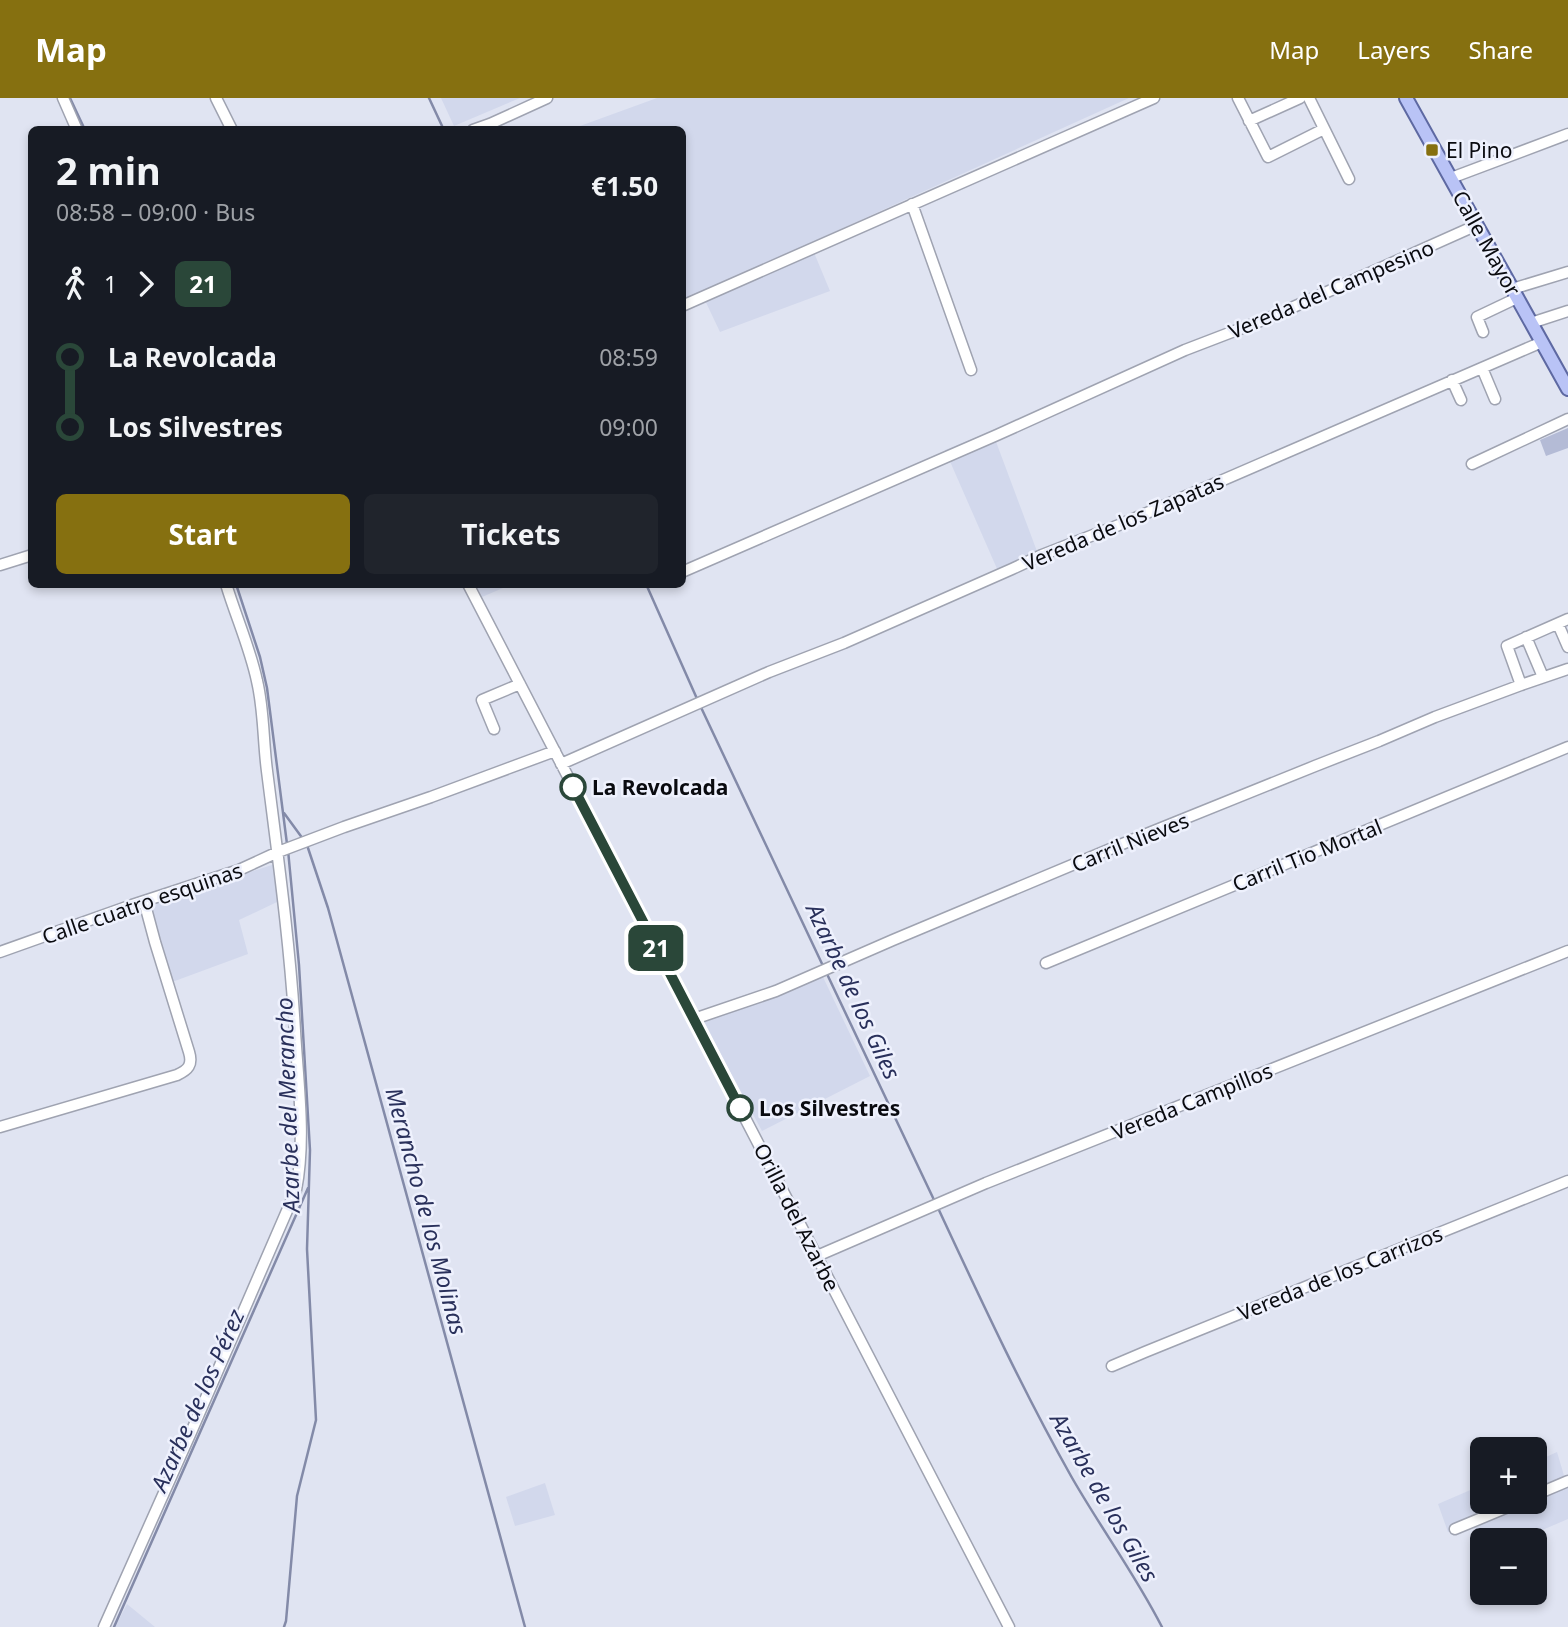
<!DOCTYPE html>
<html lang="en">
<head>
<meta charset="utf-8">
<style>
  :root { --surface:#171b24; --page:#20242c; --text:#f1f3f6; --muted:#9ea1a6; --accent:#867010 }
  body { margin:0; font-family:"Noto Sans",sans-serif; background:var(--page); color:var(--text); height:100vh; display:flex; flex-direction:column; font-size:26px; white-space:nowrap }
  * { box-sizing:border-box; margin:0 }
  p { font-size:23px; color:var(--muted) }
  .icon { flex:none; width:38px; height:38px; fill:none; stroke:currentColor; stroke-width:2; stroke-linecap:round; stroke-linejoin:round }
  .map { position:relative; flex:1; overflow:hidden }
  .sheet { position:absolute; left:28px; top:28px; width:658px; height:462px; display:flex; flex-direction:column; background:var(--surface); border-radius:10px; box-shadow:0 4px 10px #0003 }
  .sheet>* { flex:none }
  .badge { padding:0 14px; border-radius:10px; font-size:24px; line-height:46px }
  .fabs { position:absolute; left:1470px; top:1339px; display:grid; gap:14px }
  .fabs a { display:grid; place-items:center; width:77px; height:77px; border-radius:10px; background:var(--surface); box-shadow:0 4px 10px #0003; font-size:35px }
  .map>.badge { position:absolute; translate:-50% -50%; box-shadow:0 0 0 4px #fff }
  .legs { display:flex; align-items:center; gap:10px; height:77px; padding:0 28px; font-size:23px }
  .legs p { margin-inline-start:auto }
  .head { display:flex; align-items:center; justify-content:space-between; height:119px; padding:0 28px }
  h1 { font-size:38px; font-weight:700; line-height:52px }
  .button { display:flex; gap:14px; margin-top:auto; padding:14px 28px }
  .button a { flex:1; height:80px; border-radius:10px; background:var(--accent); color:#fff; font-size:28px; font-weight:700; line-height:80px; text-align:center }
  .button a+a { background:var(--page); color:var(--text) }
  ul { padding:0 28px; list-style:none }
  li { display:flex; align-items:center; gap:24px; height:70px; font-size:26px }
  li i { display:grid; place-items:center; width:10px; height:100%; margin:0 9px; background:currentColor }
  li i::after { content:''; width:18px; height:18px; margin:-9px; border:5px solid; border-radius:50%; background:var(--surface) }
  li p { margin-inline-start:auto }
  li:first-child i { background:linear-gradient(#0000 50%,currentColor 0) }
  li:last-child i { background:linear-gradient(currentColor 50%,#0000 0) }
  header { display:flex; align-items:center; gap:42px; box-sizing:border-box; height:98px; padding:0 35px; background:var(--accent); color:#fff }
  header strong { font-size:33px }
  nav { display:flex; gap:38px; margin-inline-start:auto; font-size:24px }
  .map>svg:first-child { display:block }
</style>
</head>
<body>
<header>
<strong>Map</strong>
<nav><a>Map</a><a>Layers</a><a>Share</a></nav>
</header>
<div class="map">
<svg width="1568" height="1529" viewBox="0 0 1568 1529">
  <rect width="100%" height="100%" fill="#e0e4f2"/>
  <!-- built -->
  <path fill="#d2d8ec" d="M 441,0 L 520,0 L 454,28 Z
    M 657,0 L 1129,0 L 810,145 L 830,193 L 720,234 L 701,194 L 683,202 L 682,32 L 569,32 Z
    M 992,333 L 1038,456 L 998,473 L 945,352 Z
    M 476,487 L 510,487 L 482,499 Z
    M 275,766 L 277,804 L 239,822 L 248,856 L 164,887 L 141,809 Z
    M 823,879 L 870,978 L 762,1033 L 703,923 Z
    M 1557,1354 L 1568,1391 L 1568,1421 L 1519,1442 L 1482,1442 L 1482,1453 L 1473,1427 L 1448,1434 L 1438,1406 L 1482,1387 L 1482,1404 L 1535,1404 L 1535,1364 Z
    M 545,1385 L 555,1417 L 515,1428 L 506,1399 Z
    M 127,1506 L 155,1529 L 115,1529 Z"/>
  <!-- green -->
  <path fill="#b4bbd6" d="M 1568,330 L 1568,350 L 1546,358 L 1540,342 Z"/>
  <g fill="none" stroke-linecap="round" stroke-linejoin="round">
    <!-- stream -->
    <path stroke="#838aa8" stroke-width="2.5" d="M 70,0 L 85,32
      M 429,0 L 443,30
      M 236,486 L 260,559 L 267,590 L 287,746
      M 646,486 L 698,603 L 824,870
      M 284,715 L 303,741
      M 307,747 L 328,810 L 525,1529
      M 827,876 L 935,1104
      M 938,1110 C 980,1200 1022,1291 1071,1378 C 1100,1429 1135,1476 1162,1529
      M 114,1529 L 308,1090
      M 284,1529 L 286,1523 L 297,1398 L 316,1322 L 307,1151 L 310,1052 L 299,867 L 288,752"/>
    <defs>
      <path id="minor" d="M 63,0 L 77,32
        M 216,0 L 232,32
        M 1238,0 L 1268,59 L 1324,31
        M 1309,0 L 1349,81
        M 1249,23 L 1300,0
        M 473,32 L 490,26 L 547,0
        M 1451,80 L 1568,36
        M 912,106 L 971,272
        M 1512,191 L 1568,174
        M 682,208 C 839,138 996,68 1154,0
        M 1531,225 L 1568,213
        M 1483,234 L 1477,219 L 1517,200
        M 1482,270 L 1495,301
        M 1452,282 L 1461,302
        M 1472,366 L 1568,321
        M 0,467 L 32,457
        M 682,474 L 997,337 L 1185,252 L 1271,219 L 1477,127
        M 468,486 L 1009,1529
        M 1558,526 L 1568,549
        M 1526,539 L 1543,579
        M 1521,587 L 1507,548 L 1568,521
        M 494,631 L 482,602 L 520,586
        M 561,666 L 769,574 L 844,545 L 1012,471 L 1042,457 L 1119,427 L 1542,244
        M 0,854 L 132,807 L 239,772 L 278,754 L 344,729 L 431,699 L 555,653
        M 1046,865 L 1568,649
        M 694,921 L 776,893 L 893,842 L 1139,739 L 1315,668 L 1379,643 L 1435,619 L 1521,587 L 1568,571
        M 0,1029 L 177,977 C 188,972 193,967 189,954 L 155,844 L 144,803
        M 817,1158 L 986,1085 L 1568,853
        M 1112,1268 L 1145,1254 C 1286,1197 1427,1139 1568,1083
        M 1535,1397 L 1568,1383
        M 1455,1431 L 1520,1404
        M 104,1529 L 192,1332 L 296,1092 C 306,1041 298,985 295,933 C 290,846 278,760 267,673 C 263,643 264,612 257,583 C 250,550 236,519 226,486"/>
      <path id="major" d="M 1406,0 L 1568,291"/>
    </defs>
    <!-- minor casing -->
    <use href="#minor" stroke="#9fa3b1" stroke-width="13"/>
    <!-- major casing -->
    <use href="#major" stroke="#5e69a2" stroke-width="16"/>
    <!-- minor -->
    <use href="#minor" stroke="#fff" stroke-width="10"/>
    <!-- major -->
    <use href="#major" stroke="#b9c3f6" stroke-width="12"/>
  </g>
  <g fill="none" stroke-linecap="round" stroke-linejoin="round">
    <defs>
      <path id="line-1" d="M 573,689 L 740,1010"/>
    </defs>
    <!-- line-1 casing -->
    <use href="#line-1" stroke="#fff" stroke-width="16"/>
    <!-- line-1 -->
    <use href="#line-1" stroke="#2a4739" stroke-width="10"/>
  </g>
  <!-- markers -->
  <rect fill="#867010" stroke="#eef1fd" stroke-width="2.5" x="1425" y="45" width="14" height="14" rx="3.5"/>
  <g fill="#fff" stroke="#2a4739" stroke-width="3.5">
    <circle cx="573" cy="689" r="12"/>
    <circle cx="740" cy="1010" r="12"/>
  </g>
  <g text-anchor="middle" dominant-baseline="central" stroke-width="5" stroke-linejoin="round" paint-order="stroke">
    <!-- poi labels -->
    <g font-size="21" fill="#0a0b10" stroke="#eef1fd" text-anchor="start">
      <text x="1446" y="52">El Pino</text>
    </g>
    <!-- street labels -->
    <g font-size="21" fill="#0a0b10" stroke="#eef1fd">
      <text transform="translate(1487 145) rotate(61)">Calle Mayor</text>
      <text transform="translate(1331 191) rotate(-23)">Vereda del Campesino</text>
      <text transform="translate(1123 424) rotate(-23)">Vereda de los Zapatas</text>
      <text transform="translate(1130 744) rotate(-22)">Carril Nieves</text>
      <text transform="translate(1307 757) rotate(-22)">Carril Tio Mortal</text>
      <text transform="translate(142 805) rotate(-19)">Calle cuatro esquinas</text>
      <text transform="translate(1192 1003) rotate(-22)">Vereda Campillos</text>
      <text transform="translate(797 1119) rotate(63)">Orilla del Azarbe</text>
      <text transform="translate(1340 1175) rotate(-22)">Vereda de los Carrizos</text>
    </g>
    <!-- stop labels -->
    <g font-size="21" font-weight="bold" fill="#0a0b10" stroke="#eef1fd" text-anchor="start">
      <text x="592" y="689">La Revolcada</text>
      <text x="759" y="1010">Los Silvestres</text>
    </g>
    <!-- water labels -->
    <g font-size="23" font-style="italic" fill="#29305b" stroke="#eef1fd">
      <text transform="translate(854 893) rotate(65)">Azarbe de los Giles</text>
      <text transform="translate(287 1007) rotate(-92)">Azarbe del Merancho</text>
      <text transform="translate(427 1113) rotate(75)">Merancho de los Molinas</text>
      <text transform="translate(197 1302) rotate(-66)">Azarbe de los Pérez</text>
      <text transform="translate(1105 1399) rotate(60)">Azarbe de los Giles</text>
    </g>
  </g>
</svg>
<div class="fabs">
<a>+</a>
<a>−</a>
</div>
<b class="badge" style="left:656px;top:850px;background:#2a4739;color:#fff">21</b>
<section class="sheet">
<div class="head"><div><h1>2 min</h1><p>08:58 – 09:00 · Bus</p></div><b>€1.50</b></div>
<div class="legs"><svg class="icon" aria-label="walk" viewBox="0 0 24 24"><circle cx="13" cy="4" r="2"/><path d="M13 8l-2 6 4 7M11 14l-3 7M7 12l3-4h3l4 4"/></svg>1<svg class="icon" aria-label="forward" viewBox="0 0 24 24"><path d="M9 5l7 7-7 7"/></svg><b class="badge" style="background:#2a4739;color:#fff">21</b></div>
<ul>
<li><i style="color:#2a4739"></i><b>La Revolcada</b><p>08:59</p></li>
<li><i style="color:#2a4739"></i><b>Los Silvestres</b><p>09:00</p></li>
</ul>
<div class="button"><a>Start</a><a>Tickets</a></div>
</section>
</div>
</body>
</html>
